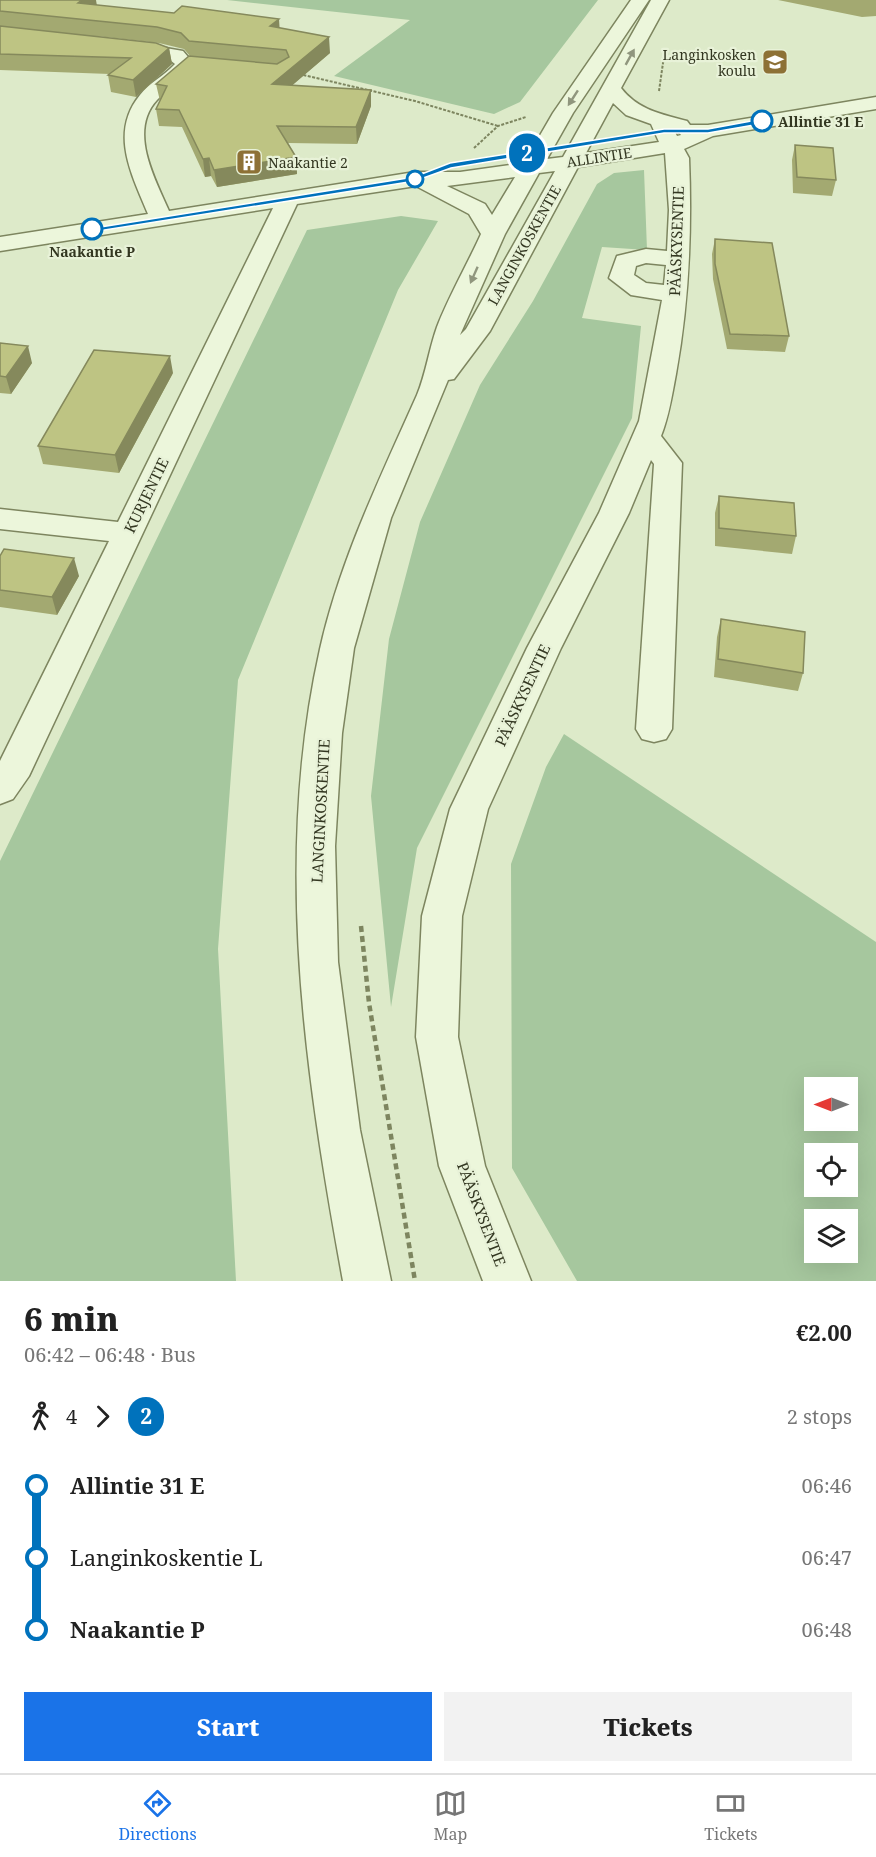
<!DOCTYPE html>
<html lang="en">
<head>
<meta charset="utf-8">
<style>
  :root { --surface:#fff; --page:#f2f2f2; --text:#222; --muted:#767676; --line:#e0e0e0; --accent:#1a73e8 }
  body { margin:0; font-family:"Noto Serif",serif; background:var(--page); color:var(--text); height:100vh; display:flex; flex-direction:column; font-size:22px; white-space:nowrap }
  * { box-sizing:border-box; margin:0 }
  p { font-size:20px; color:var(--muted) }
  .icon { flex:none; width:33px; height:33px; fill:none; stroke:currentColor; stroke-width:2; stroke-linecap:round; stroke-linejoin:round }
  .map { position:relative; height:1281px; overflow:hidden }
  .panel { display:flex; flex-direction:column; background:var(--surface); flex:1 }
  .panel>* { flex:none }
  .badge { padding:0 12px; border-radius:20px; font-size:21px; line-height:39px }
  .needle { width:39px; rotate:270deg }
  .fabs { position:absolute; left:804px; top:1077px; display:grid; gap:12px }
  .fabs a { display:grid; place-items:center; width:54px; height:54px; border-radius:0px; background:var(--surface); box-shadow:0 6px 24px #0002; font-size:30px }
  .map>.badge { position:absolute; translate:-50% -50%; box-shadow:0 0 0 3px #fff }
  .legs { display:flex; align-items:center; gap:9px; height:66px; padding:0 24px; font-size:20px }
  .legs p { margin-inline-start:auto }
  .summary { display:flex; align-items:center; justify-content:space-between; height:102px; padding:0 24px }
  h1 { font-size:33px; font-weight:800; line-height:45px }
  .button { display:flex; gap:12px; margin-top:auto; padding:12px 24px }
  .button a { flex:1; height:69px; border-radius:0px; background:var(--accent); color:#fff; font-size:24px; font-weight:800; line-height:69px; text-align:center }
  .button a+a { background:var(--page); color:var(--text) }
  ul { padding:0 24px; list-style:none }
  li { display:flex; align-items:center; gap:21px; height:72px; font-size:22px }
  li i { display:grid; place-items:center; width:9px; height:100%; margin:0 8px; background:currentColor }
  li i::after { content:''; width:15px; height:15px; margin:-8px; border:4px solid; border-radius:50%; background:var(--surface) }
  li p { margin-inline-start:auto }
  li:first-child i { background:linear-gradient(#0000 50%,currentColor 0) }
  li:last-child i { background:linear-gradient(currentColor 50%,#0000 0) }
  .dock { display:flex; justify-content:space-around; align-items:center; height:84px; border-top:2px solid var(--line); background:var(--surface); font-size:16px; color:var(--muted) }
  .dock a { display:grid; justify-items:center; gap:3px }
  .dock .on { color:var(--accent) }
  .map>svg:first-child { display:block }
</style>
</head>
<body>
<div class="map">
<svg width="876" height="1281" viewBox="0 0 876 1281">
  <rect width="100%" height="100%" fill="#ddeac9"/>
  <!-- green -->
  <path fill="#a6c79e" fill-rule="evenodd" d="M 227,0 L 598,0 L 520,102 L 494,114 L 334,76 L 410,20 Z
    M 644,170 L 647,250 L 602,247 L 582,318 L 641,326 L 632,418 L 417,848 L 391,1007 L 371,796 L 389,639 L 420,522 L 480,385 L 533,301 L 597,184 L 614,173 Z
    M 401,216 L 438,221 L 398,290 L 238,680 L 218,949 L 236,1281 L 0,1281 L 0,861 L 307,230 Z
    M 564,734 L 876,942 L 876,1281 L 577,1281 L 512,1168 L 511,864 L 546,767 ZM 814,1088 L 848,1088 L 848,1120 L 814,1120 ZM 814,1154 L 848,1154 L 848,1186 L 814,1186 ZM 814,1220 L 848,1220 L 848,1252 L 814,1252 Z"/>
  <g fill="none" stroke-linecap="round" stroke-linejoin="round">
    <defs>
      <path id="minor" d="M 631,0 L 649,0 L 573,113 L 547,159 L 563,157 L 651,0 L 669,0 L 621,88 C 638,110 661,114 687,121 L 690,125 L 708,125 L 876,97 L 876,109 L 713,136 L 684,149 L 689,158 C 692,231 689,302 676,374 C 672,395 669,416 661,436 L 682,463 L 672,729 L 666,739 L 654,742 L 642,739 L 636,729 L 654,464 L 651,460 L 629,513 L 561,648 L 488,809 L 462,916 L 458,1037 L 485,1166 L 531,1281 L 483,1281 L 439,1166 L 416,1037 L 422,916 L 450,809 L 527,648 L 599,513 L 639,421 L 662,300 L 631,295 L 609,278 L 617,256 L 646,249 L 667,251 L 669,210 L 665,153 L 578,167 L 490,331 L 454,379 L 448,380 L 391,518 L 354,648 L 342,733 L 335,846 L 338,962 L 360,1130 L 391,1281 L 343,1281 C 305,1073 273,859 320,649 C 340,560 380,478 417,395 C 426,374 429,349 437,327 C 449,296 467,265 481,234 L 469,214 L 416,186 L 297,204 L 29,776 L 13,799 L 0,804 L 0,761 L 109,541 L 0,529 L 0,509 L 118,522 L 273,208 L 0,251 L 0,237 L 148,214 C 132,175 109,133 140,95 C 149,83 164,76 175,64 L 170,60 L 118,51 L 116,47 L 118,43 L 125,41 L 183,51 L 194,64 C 184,79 169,87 157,100 C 128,131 155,179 169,211 L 415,172 L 460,172 L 524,163 L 553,113 ZM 613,103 L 626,115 L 651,124 L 659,142 L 586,153 ZM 674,130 L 678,131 L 681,135 L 677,136 ZM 555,171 L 466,329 L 460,335 L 505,234 L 539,173 ZM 515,177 L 492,215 L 485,204 L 447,186 ZM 646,263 L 666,265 L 664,285 L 646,283 L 634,275 L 636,266 Z"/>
    </defs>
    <!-- minor casing -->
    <use href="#minor" stroke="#7d855f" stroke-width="3"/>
    <!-- path-far1 -->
    <path stroke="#7d855f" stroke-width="2" stroke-dasharray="3 1.5" stroke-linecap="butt" d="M 299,74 L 415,101 L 498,126
      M 659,91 L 664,56
      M 474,148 L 498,126 L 526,117"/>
    <!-- path -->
    <path stroke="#7d855f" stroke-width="4.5" stroke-dasharray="6 4" stroke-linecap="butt" d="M 361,926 L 369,1003 L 415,1281"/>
    <!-- minor -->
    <use href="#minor" fill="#ecf6db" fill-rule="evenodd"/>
  </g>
  <!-- wall -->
  <path fill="#a3a971" d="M 0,0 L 97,5 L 279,28 L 330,53 L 292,85 L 371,106 L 357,144 L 288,143 L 296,157 L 297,174 L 217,187 L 211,176 L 205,177 L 182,127 L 159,126 L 156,109 L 160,101 L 156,84 L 190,56 L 184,49 L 159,43 L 96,36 L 169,48 L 172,64 L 136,97 L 111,92 L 108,75 L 110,74 L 0,70 Z
    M 778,0 L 876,0 L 876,16 L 862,17 Z
    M 795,145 L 836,180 L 832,196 L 793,193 L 792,160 Z
    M 715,239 L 789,336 L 785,352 L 727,349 L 713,279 L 712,254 Z
    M 0,343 L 32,363 L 11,394 L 0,393 Z
    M 173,373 L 119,473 L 43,464 L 38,446 Z
    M 719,496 L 796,536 L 792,554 L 715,546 L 715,513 Z
    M 0,556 L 79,576 L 57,615 L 0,607 Z
    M 721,619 L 803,673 L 798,691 L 714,677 L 717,637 Z"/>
  <!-- shaded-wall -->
  <path fill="#85895c" d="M 82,0 L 96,0 L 97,6 L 78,3 Z
    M 279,19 L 280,35 L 270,26 Z
    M 329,37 L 330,53 L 274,101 L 272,84 Z
    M 169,48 L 172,64 L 136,97 L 133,80 Z
    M 371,90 L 371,106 L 357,144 L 356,127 Z
    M 296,157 L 297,174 L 217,187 L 214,170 Z
    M 209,158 L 211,176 L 205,177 L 203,159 Z
    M 28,346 L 32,363 L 11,394 L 6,377 Z
    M 170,356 L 173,373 L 119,473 L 115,455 Z
    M 74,558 L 79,576 L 57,615 L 52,597 Z"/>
  <!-- building -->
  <path fill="#bec483" stroke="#85895c" stroke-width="1.5" d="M 0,0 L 82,0 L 78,3 L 174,13 L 182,6 L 279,19 L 270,26 L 329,37 L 272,84 L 371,90 L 356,127 L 277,126 L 296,157 L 214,170 L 209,158 L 203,159 L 179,110 L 156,109 L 167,86 L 156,84 L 189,56 L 277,64 L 289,57 L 286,50 L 189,41 L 181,33 L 157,27 L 0,11 Z
    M 0,26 L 156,43 L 169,48 L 133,80 L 108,75 L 131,58 L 0,54 Z
    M 795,145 L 833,148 L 836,180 L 797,177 Z
    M 715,239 L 772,243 L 789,336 L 730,334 L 715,264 Z
    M 0,343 L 28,346 L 6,377 L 0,376 Z
    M 94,350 L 170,356 L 115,455 L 38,446 Z
    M 719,496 L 794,503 L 796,536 L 719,528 Z
    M 4,549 L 74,558 L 52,597 L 0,590 L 0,556 Z
    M 721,619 L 805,632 L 803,673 L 718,659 Z"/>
  <!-- one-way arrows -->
  <defs><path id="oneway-solid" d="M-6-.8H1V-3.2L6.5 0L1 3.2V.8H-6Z" transform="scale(1.5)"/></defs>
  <g fill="#90967e">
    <use href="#oneway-solid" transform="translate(630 57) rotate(-61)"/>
    <use href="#oneway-solid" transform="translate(573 98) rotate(123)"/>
    <use href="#oneway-solid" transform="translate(474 275) rotate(114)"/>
  </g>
  <!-- line-1 -->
  <path fill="#0072bc" stroke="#fff" stroke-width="1.5" d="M 762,119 L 765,123 L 708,133 L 664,133 L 451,168 L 415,181 L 92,232 L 88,229 L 414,177 L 450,163 L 664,129 L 708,129 Z"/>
  <!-- icons -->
  <defs>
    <symbol id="school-square" viewBox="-11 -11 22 22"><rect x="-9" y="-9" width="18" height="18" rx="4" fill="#8d7136" stroke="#e8f2d8"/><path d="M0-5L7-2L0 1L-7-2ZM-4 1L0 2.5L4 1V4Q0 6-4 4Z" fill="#fff"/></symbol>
    <symbol id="building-square" viewBox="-11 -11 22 22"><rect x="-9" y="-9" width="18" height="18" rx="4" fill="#8d7136" stroke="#e8f2d8"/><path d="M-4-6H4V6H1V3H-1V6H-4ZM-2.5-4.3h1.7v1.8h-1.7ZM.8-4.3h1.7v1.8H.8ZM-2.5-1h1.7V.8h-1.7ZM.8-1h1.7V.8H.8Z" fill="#fff"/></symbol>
  </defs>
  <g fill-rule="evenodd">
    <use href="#school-square" x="760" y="47" width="30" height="30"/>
    <use href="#building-square" x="234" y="147" width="30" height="30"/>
  </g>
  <!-- markers -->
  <g fill="#fff" stroke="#0072bc" stroke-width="3">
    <circle cx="762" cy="121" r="10"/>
    <circle cx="415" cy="179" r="8"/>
    <circle cx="92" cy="229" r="10"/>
  </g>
  <g text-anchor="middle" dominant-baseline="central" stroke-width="4.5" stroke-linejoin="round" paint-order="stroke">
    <!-- far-poi labels -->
    <g font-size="14" fill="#333721" stroke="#e8f2d8" text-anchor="end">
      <text x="756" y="54">Langinkosken<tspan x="756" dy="16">koulu</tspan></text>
      <text x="268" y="162" text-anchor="start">Naakantie 2</text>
    </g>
    <!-- far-stop labels -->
    <g font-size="14" font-weight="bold" fill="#333721" stroke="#e8f2d8" text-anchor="start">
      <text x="778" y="121">Allintie 31 E</text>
      <text x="92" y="251" text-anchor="middle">Naakantie P</text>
    </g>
    <!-- far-street labels -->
    <g font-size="14" fill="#333721" stroke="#e8f2d8">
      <text transform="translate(599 157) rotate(-9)">ALLINTIE</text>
      <text transform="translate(524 245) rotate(-61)">LANGINKOSKENTIE</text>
    </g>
    <!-- street labels -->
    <g font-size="15" fill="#333721" stroke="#e8f2d8">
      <text transform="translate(676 241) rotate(-88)">PÄÄSKYSENTIE</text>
      <text transform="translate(146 495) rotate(-64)">KURJENTIE</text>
      <text transform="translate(522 695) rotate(-65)">PÄÄSKYSENTIE</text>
      <text transform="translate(320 811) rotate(-87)">LANGINKOSKENTIE</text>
      <text transform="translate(482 1214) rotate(69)">PÄÄSKYSENTIE</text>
    </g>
  </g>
</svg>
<div class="fabs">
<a><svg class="needle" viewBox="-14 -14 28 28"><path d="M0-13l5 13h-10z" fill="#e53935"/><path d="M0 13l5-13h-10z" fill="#767676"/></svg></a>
<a><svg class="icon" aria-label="locate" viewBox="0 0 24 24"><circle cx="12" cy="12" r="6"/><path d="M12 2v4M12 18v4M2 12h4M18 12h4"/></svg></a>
<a><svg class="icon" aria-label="layers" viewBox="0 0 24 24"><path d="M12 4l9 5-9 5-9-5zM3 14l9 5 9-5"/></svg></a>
</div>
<b class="badge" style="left:527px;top:153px;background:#0072bc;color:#fff">2</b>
</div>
<section class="panel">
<div class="summary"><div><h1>6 min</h1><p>06:42 – 06:48 · Bus</p></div><b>€2.00</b></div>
<div class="legs"><svg class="icon" aria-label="walk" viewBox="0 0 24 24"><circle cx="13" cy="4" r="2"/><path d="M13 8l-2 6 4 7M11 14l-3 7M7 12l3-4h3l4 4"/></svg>4<svg class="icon" aria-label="forward" viewBox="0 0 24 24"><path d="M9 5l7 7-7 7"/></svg><b class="badge" style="background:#0072bc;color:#fff">2</b><p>2 stops</p></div>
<ul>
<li><i style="color:#0072bc"></i><b>Allintie 31 E</b><p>06:46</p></li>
<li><i style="color:#0072bc"></i><span>Langinkoskentie L</span><p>06:47</p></li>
<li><i style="color:#0072bc"></i><b>Naakantie P</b><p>06:48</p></li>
</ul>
<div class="button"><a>Start</a><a>Tickets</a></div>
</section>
<nav class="dock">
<a class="on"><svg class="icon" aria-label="directions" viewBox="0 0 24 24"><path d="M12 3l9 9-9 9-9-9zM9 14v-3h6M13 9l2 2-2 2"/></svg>Directions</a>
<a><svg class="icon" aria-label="map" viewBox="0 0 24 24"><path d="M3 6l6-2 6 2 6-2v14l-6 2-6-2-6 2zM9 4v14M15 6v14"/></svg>Map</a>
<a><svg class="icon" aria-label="tickets" viewBox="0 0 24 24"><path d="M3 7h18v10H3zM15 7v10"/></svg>Tickets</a>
</nav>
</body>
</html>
